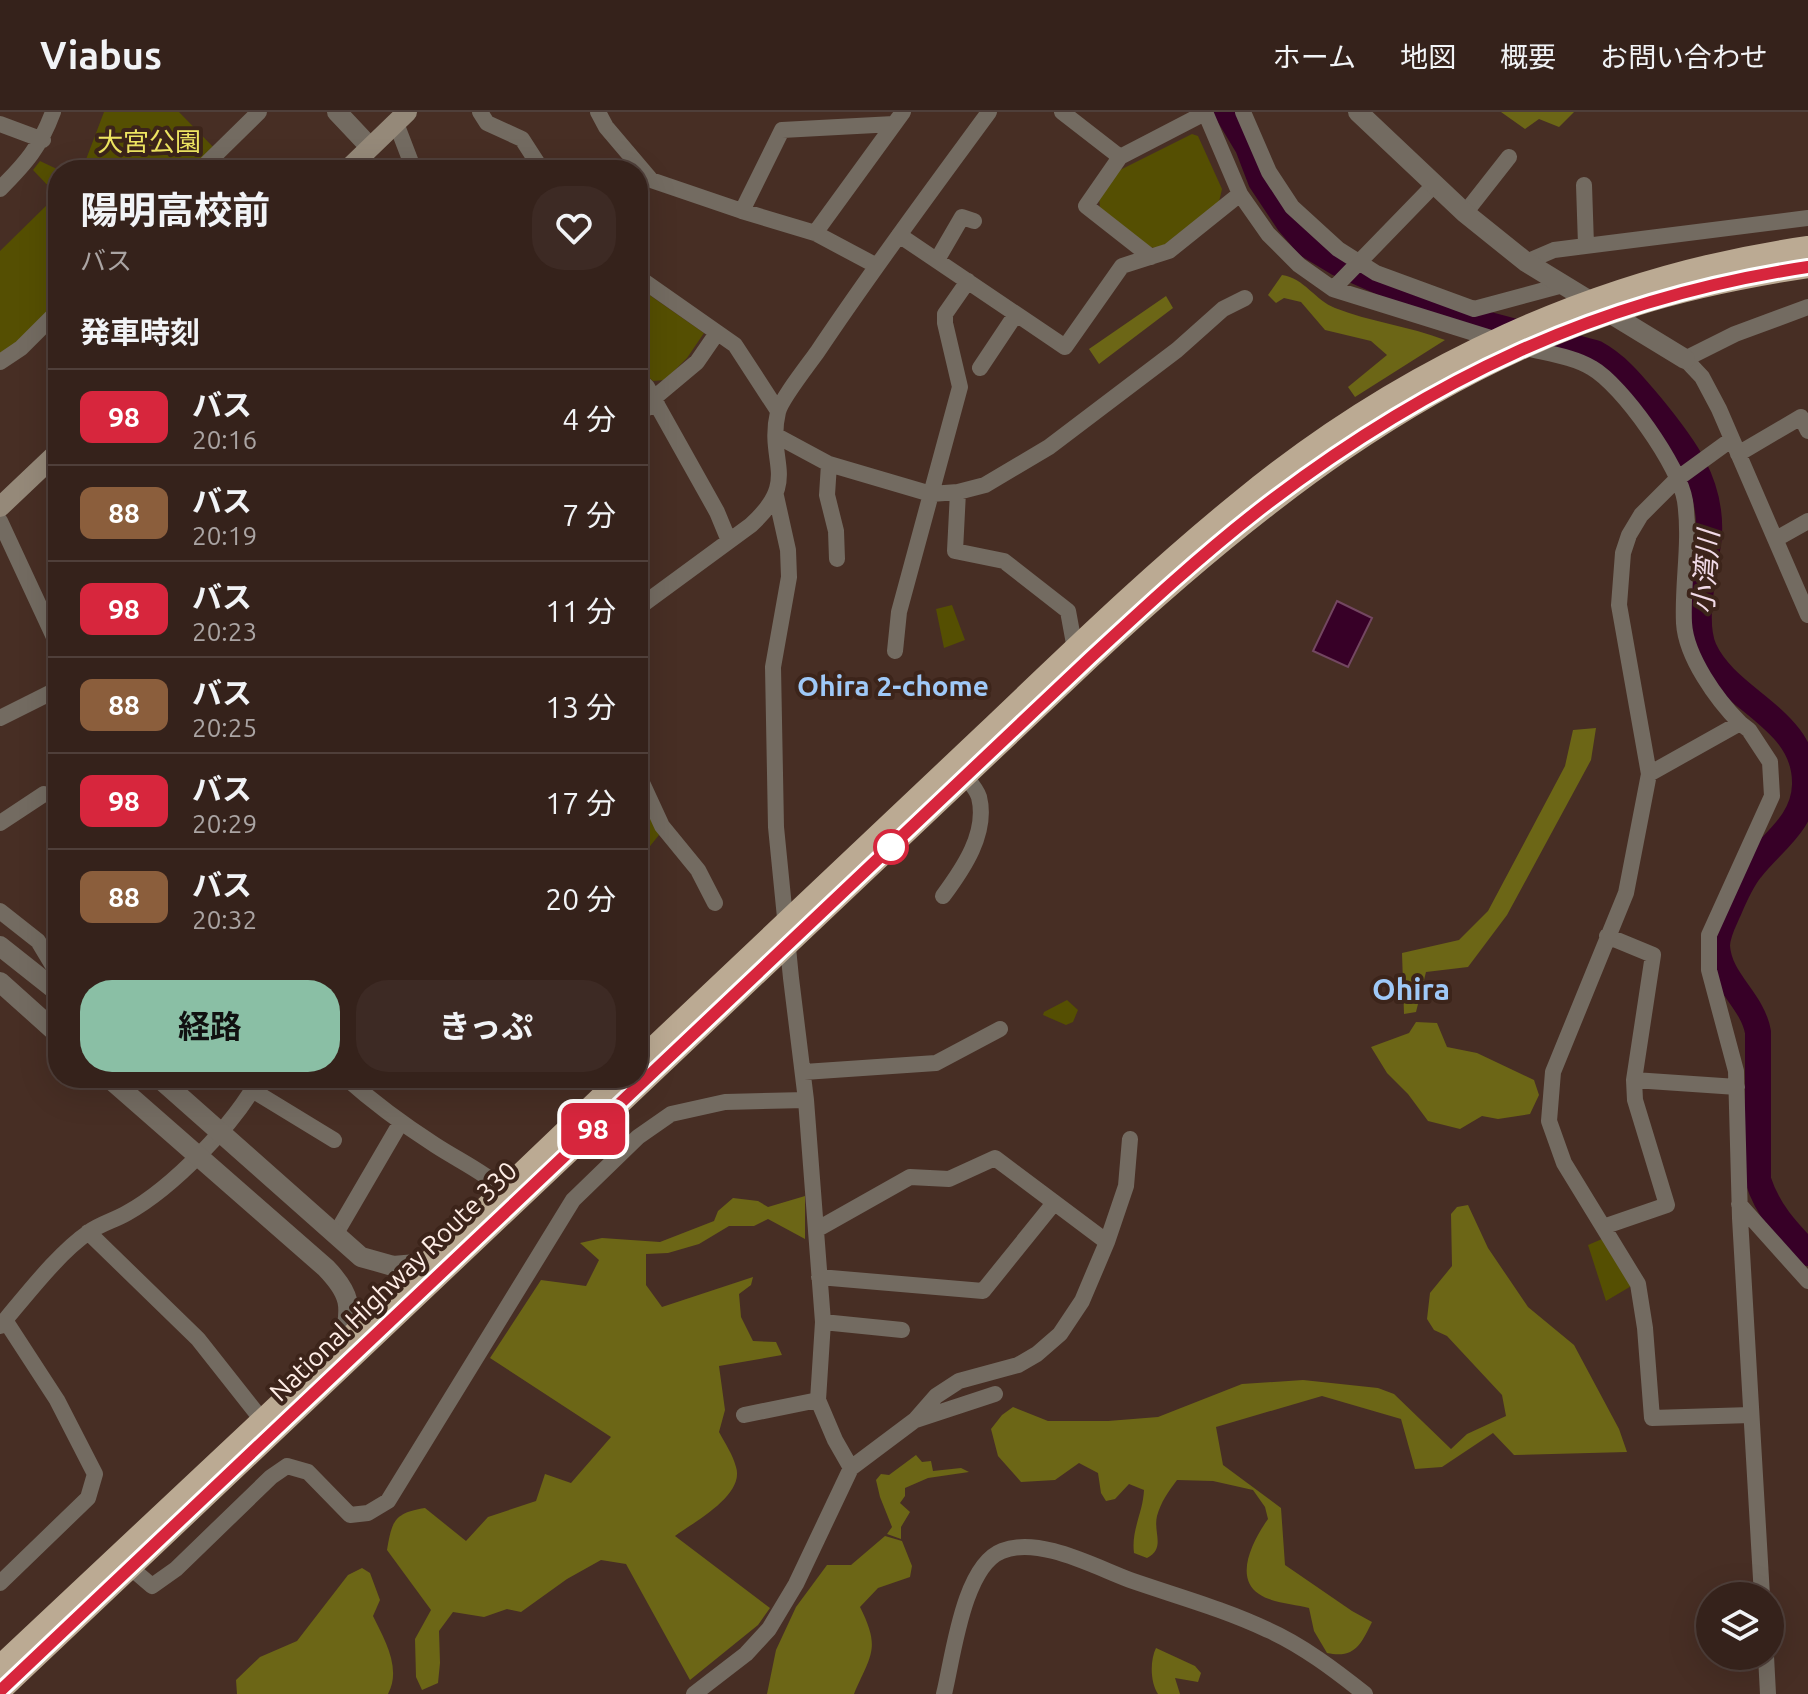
<!DOCTYPE html>
<html lang="ja">
<head>
<meta charset="utf-8">
<style>
  :root { --surface:#35221b; --page:#3d2a24; --text:#f1f3f6; --muted:#aaa4a3; --line:#4f3f3a; --accent:#8abfa5 }
  body { margin:0; font-family:Ubuntu,"Noto Sans JP",sans-serif; background:var(--page); color:var(--text); height:100vh; display:flex; flex-direction:column; font-size:30px; white-space:nowrap }
  * { box-sizing:border-box; margin:0 }
  p { font-size:26px; color:var(--muted) }
  .icon { flex:none; width:44px; height:44px; fill:none; stroke:currentColor; stroke-width:2; stroke-linecap:round; stroke-linejoin:round }
  .map { position:relative; flex:1; overflow:hidden }
  .side { position:absolute; left:48px; top:48px; width:600px; height:928px; display:flex; flex-direction:column; background:var(--surface); border-radius:32px; box-shadow:0 8px 32px #0002,0 0 0 2px var(--line) }
  .side>* { flex:none }
  .badge { padding:0 16px; border-radius:12px; font-size:28px; line-height:52px }
  .tools { position:absolute; left:1696px; top:1470px; display:grid; gap:16px }
  .tools a { display:grid; place-items:center; width:88px; height:88px; border-radius:50%; background:var(--surface); box-shadow:0 8px 32px #0002,0 0 0 2px var(--line); font-size:40px }
  .map>.badge { position:absolute; translate:-50% -50%; box-shadow:0 0 0 4px #fff }
  h2 { padding:0 32px; font-size:30px; line-height:72px }
  .round { display:grid; place-items:center; flex:none; width:84px; height:84px; border-radius:32px; background:var(--page) }
  .head { display:flex; align-items:center; justify-content:space-between; height:136px; padding:0 32px }
  h1 { font-size:38px; font-weight:700; line-height:60px }
  .action { display:flex; gap:16px; margin-top:auto; padding:16px 32px }
  .action a { flex:1; height:92px; border-radius:32px; background:var(--accent); color:#111; font-size:32px; font-weight:700; line-height:92px; text-align:center }
  .action a+a { background:var(--page); color:var(--text) }
  ul { padding:0; list-style:none }
  li { display:flex; align-items:center; gap:24px; height:96px; padding:0 32px; border-top:2px solid var(--line) }
  li div { flex:1 }
  li b { display:block; font-size:30px }
  li em { font-style:normal }
  li .badge { min-width:88px; font-weight:700; text-align:center }
  header { display:flex; align-items:center; gap:48px; box-sizing:border-box; height:112px; padding:0 40px; background:var(--surface); border-bottom:2px solid var(--line) }
  header strong { font-size:38px }
  nav { display:flex; gap:44px; margin-inline-start:auto; font-size:28px }
  .map>svg:first-child { display:block }
</style>
</head>
<body>
<header>
<strong>Viabus</strong>
<nav><a>ホーム</a><a>地図</a><a>概要</a><a>お問い合わせ</a></nav>
</header>
<div class="map">
<svg width="1808" height="1582" viewBox="0 0 1808 1582">
  <rect width="100%" height="100%" fill="#472e24"/>
  <!-- green -->
  <path fill="#554f02" d="M 104,0 L 179,0 L 216,38 L 196,58 L 82,58 Z
    M 1192,22 L 1198,24 L 1222,77 L 1219,90 L 1159,137 L 1150,135 L 1100,96 L 1099,84 L 1118,59 Z
    M 40,49 L 59,58 L 58,192 L 0,245 L 0,139 L 52,88 L 53,79 L 33,58 Z
    M 638,175 L 704,221 L 687,246 L 665,268 L 653,269 L 638,255 Z
    M 952,493 L 965,528 L 944,536 L 936,497 Z
    M 638,669 L 659,723 L 638,749 Z
    M 1067,888 L 1078,898 L 1073,910 L 1066,913 L 1043,903 L 1044,900 Z
    M 1602,1127 L 1633,1173 L 1606,1189 L 1588,1133 Z"/>
  <!-- forest -->
  <path fill="#6c6616" d="M 1501,0 L 1574,0 L 1559,15 L 1539,7 L 1525,17 Z
    M 1282,163 C 1304,166 1315,188 1335,196 C 1370,210 1409,214 1445,228 L 1355,285 L 1348,275 L 1387,243 L 1371,229 L 1325,218 L 1301,190 L 1284,186 L 1276,191 L 1268,183 Z
    M 1166,184 L 1173,196 L 1099,252 L 1089,237 Z
    M 1596,616 L 1591,648 L 1507,803 L 1468,855 L 1426,860 L 1416,900 L 1404,902 L 1402,841 L 1459,828 L 1488,799 L 1565,654 L 1573,618 Z
    M 1416,910 L 1437,911 L 1447,935 L 1477,941 L 1534,968 L 1539,983 L 1530,1002 L 1498,1007 L 1482,1004 L 1460,1017 L 1428,1009 L 1408,982 L 1387,961 L 1371,935 L 1409,921 Z
    M 805,1084 L 805,1127 L 768,1107 L 754,1114 L 729,1114 L 699,1132 L 668,1141 L 646,1142 L 646,1173 L 662,1195 L 753,1165 L 751,1173 L 739,1182 L 741,1205 L 753,1229 L 776,1230 L 782,1243 L 719,1254 L 725,1298 L 719,1320 C 725,1331 733,1343 736,1355 C 745,1383 694,1410 675,1424 L 770,1496 L 758,1513 L 690,1568 L 626,1452 L 601,1448 L 567,1467 L 521,1500 L 507,1497 L 484,1505 L 453,1500 L 439,1519 L 440,1551 L 438,1571 L 422,1578 L 416,1565 L 415,1527 L 431,1498 L 387,1438 C 392,1409 394,1401 425,1396 L 466,1429 L 488,1405 L 536,1389 L 545,1362 L 571,1371 L 611,1325 L 490,1246 L 541,1168 L 586,1174 L 599,1148 L 580,1131 L 602,1126 L 660,1130 L 714,1109 L 718,1099 L 733,1086 L 758,1089 L 768,1095 Z
    M 1468,1093 L 1488,1136 L 1528,1195 L 1574,1233 L 1619,1317 L 1627,1340 L 1514,1343 L 1493,1321 L 1442,1355 L 1415,1357 L 1401,1307 L 1322,1284 L 1216,1315 L 1223,1353 L 1281,1396 L 1285,1453 L 1352,1499 L 1372,1510 C 1361,1532 1355,1547 1327,1541 L 1314,1519 L 1309,1496 C 1295,1492 1271,1491 1259,1482 C 1233,1465 1254,1427 1268,1407 L 1265,1395 L 1253,1378 L 1213,1369 L 1177,1368 C 1168,1380 1161,1390 1157,1404 C 1153,1421 1166,1436 1147,1446 L 1134,1441 C 1131,1418 1143,1401 1144,1378 L 1129,1372 L 1115,1387 L 1106,1389 L 1101,1381 L 1098,1361 L 1079,1351 L 1055,1368 L 1021,1370 L 998,1344 L 991,1317 L 1002,1303 L 1013,1295 L 1048,1309 L 1108,1309 L 1158,1305 L 1242,1272 L 1303,1268 L 1378,1276 L 1394,1282 L 1451,1337 L 1467,1322 L 1506,1304 L 1502,1283 L 1447,1224 L 1434,1218 L 1427,1207 L 1430,1181 L 1452,1154 L 1451,1102 L 1457,1095 Z
    M 916,1343 L 922,1350 L 931,1349 L 933,1359 L 961,1356 L 969,1360 L 928,1366 L 905,1376 L 905,1384 L 900,1391 L 910,1400 L 901,1415 L 901,1427 L 887,1422 L 892,1415 L 880,1385 L 876,1368 L 881,1362 L 889,1363 Z
    M 885,1424 L 902,1429 L 912,1454 L 910,1465 L 878,1476 L 860,1495 C 881,1537 871,1542 854,1582 L 767,1582 L 776,1538 L 796,1495 L 827,1453 L 851,1453 Z
    M 362,1456 L 370,1461 L 380,1488 L 373,1504 C 384,1527 402,1556 388,1582 L 237,1582 L 236,1568 L 260,1545 L 297,1529 L 348,1463 Z
    M 1156,1536 L 1195,1554 L 1201,1561 L 1198,1570 L 1175,1566 L 1180,1582 L 1158,1582 C 1150,1570 1150,1548 1156,1536 Z"/>
  <!-- water -->
  <path fill="#370027" stroke="#734761" stroke-width="2" d="M 1337,489 L 1372,506 L 1348,555 L 1313,539 Z"/>
  <g fill="none" stroke-linecap="round" stroke-linejoin="round">
    <!-- river -->
    <path stroke="#370027" stroke-width="26" d="M 1227,0 L 1248,35 L 1261,69 L 1289,111 L 1308,133 L 1338,151 L 1463,206 L 1595,241 C 1619,254 1634,274 1651,294 C 1683,333 1712,370 1709,423 C 1706,455 1691,507 1704,537 C 1728,590 1807,606 1805,673 C 1804,711 1772,730 1751,757 C 1741,769 1734,786 1728,800 C 1723,811 1717,822 1717,834 C 1719,869 1752,887 1758,920 L 1758,1068 C 1768,1099 1786,1118 1808,1141"/>
    <!-- minor -->
    <path stroke="#736b61" stroke-width="16" d="M 480,0 L 487,11 L 522,27 L 542,58
      M 598,0 L 606,15 L 651,68 L 742,99 L 815,121 L 875,153
      M 1062,0 L 1120,45
      M 1205,0 L 1240,82 L 1268,122 L 1299,153 L 1333,177 L 1500,229
      M 1243,0 L 1269,60 L 1292,95 L 1338,137 L 1376,161 L 1474,197 L 1563,173
      M 396,11 L 414,58
      M 0,12 L 43,28
      M 200,58 L 259,0
      M 1584,73 L 1586,133
      M 0,77 C 26,51 40,35 53,0
      M 742,99 L 782,18 L 894,12
      M 1465,101 L 1509,45
      M 815,121 L 903,0
      M 899,123 L 1065,235 L 1122,154 L 1169,139 L 1240,82
      M 1151,145 L 1086,94 L 1120,45 L 1205,1
      M 937,148 L 962,105 L 974,109
      M 1526,150 L 1554,138 L 1808,106
      M 638,165 L 735,233 L 778,299
      M 1333,177 L 1434,73
      M 1808,195 L 1735,222 L 1685,247 L 1702,265 L 1719,297 L 1808,503
      M 1522,235 C 1544,241 1573,244 1592,256 C 1622,273 1680,355 1685,389 C 1691,431 1682,471 1684,511 C 1686,545 1717,588 1740,611
      M 0,250 L 21,236 L 58,199
      M 980,256 L 1016,202
      M 638,266 L 647,275 L 717,400 L 729,429
      M 654,286 L 697,250 L 717,221
      M 638,300 L 657,292
      M 777,324 L 829,352 L 931,382 L 958,380 L 955,439 L 1004,449 L 1068,499 L 1075,537
      M 1732,327 L 1677,367 L 1641,403 L 1629,423 L 1623,441 L 1619,493 L 1649,662 L 1626,781 L 1553,960 L 1549,1009 L 1564,1051 L 1638,1172 L 1645,1216 L 1652,1306 L 1751,1303
      M 1738,342 L 1801,305 L 1808,319
      M 829,352 L 827,383 L 836,419 L 837,447
      M 958,380 L 985,373 L 1049,335 L 1177,238 L 1223,197 L 1245,186
      M 776,384 L 788,438 L 789,465 L 773,555 L 776,715 L 791,866 L 806,988 L 823,1210 L 818,1288 L 835,1328 L 851,1356
      M 0,409 L 58,534
      M 1776,427 L 1808,409
      M 638,496 L 751,413 C 801,367 766,351 778,300 C 781,287 809,252 818,239 C 872,158 931,79 989,0
      M 895,539 L 899,500 L 960,275 L 945,211 L 945,202 L 968,169
      M 0,606 L 58,577
      M 638,662 L 662,714 L 698,758 L 715,791
      M 1649,662 L 1740,611 L 1749,618 L 1770,650 L 1772,684 L 1709,823 L 1709,858 L 1736,959 L 1740,1106 L 1762,1484
      M 0,711 L 44,682
      M 943,784 C 963,757 988,721 979,685 C 977,678 970,670 965,664
      M 0,799 L 38,829 L 56,859 L 50,873
      M 804,960 L 936,951 L 1000,917
      M 346,966 C 374,991 404,1013 435,1033 C 458,1048 482,1059 503,1077
      M 1634,968 L 1737,975
      M 252,978 L 334,1028
      M 1739,1092 L 1808,1169
      M 1603,1115 L 1667,1093 L 1635,988 L 1634,968 L 1653,843 L 1607,824
      M 816,1118 L 910,1065 L 949,1067 L 995,1046 L 1107,1130
      M 88,1120 L 198,1227 L 262,1308
      M 335,1123 L 401,1010
      M 819,1165 L 983,1179 L 1054,1091
      M 823,1210 L 902,1218
      M 0,1214 C 25,1185 58,1141 89,1120 C 100,1112 115,1108 127,1101 C 172,1076 235,1012 259,966
      M 744,1303 L 818,1288
      M 916,1308 L 995,1282
      M 131,1456 L 152,1474 L 176,1457 L 271,1365 L 287,1354 L 308,1360 L 350,1403 L 368,1401 L 388,1389 L 573,1088 L 638,1025 L 671,1002 L 725,990 L 806,988
      M 0,1471 L 88,1386 L 95,1362 L 57,1288 L 5,1208
      M 1766,1544 L 1768,1582
      M 694,1582 L 746,1542 L 769,1517 L 796,1472 L 851,1356 L 915,1308 L 936,1284 L 959,1269 L 1018,1253 L 1037,1242 L 1060,1222 L 1082,1189 L 1107,1130 L 1126,1074 L 1130,1027
      M 944,1582 C 953,1546 963,1454 1002,1439 C 1039,1424 1095,1455 1130,1468 C 1176,1484 1224,1497 1268,1518 C 1302,1533 1336,1559 1365,1582"/>
    <!-- tertiary -->
    <path stroke="#736b61" stroke-width="20" d="M 337,0 L 370,35
      M 1358,0 L 1465,101 L 1526,150 L 1685,247
      M 0,834 L 58,880
      M 0,870 L 58,922
      M 109,966 L 326,1156 C 351,1182 352,1194 344,1229
      M 159,966 L 361,1145 L 393,1154 L 428,1151"/>
    <!-- secondary -->
    <path stroke="#958979" stroke-width="20" d="M 347,58 L 407,0
      M 0,395 L 58,340"/>
    <!-- trunk -->
    <path stroke="#bbaa93" stroke-width="22" d="M 638,950 C 755,840 872,730 988,619 C 1071,540 1153,460 1242,388 C 1404,255 1600,164 1808,135
      M 0,1554 L 307,1266 L 621,966
      M 0,1579 L 1090,546 C 1250,397 1423,258 1636,193 C 1692,175 1750,164 1808,155"/>
  </g>
  <g fill="none" stroke-linecap="round" stroke-linejoin="round">
    <defs>
      <path id="line" d="M 0,1579 L 1090,546 C 1145,495 1200,444 1259,398 C 1426,269 1598,186 1808,155"/>
    </defs>
    <!-- line casing -->
    <use href="#line" stroke="#fff" stroke-width="18"/>
    <!-- line -->
    <use href="#line" stroke="#d7263d" stroke-width="12"/>
  </g>
  <!-- markers -->
  <circle fill="#fff" stroke="#d7263d" stroke-width="4" cx="891" cy="735" r="16"/>
  <g text-anchor="middle" dominant-baseline="central" stroke-width="8" stroke-linejoin="round" paint-order="stroke">
    <!-- park labels -->
    <g font-size="26" fill="#eee561" stroke="#3c241a">
      <text x="149" y="29">大宮公園</text>
    </g>
    <!-- street labels -->
    <g font-size="26" fill="#ffeee7" stroke="#3c241a">
      <text transform="translate(393 1169) rotate(-44)">National Highway Route 330</text>
    </g>
    <!-- water labels -->
    <g font-size="28" font-style="italic" fill="#f1dae7" stroke="#3c241a">
      <text transform="translate(1705 460) rotate(-86)">小湾川</text>
    </g>
    <!-- neighbourhood labels -->
    <g font-size="28" font-weight="bold" fill="#9fc9f8" stroke="#3c241a">
      <text x="893" y="573">Ohira 2-chome</text>
    </g>
    <!-- quarter labels -->
    <g font-size="30" font-weight="bold" fill="#9fc9f8" stroke="#3c241a">
      <text x="1411" y="877">Ohira</text>
    </g>
  </g>
</svg>
<div class="tools">
<a><svg class="icon" aria-label="layers" viewBox="0 0 24 24"><path d="M12 4l9 5-9 5-9-5zM3 14l9 5 9-5"/></svg></a>
</div>
<b class="badge" style="left:593px;top:1017px;background:#d7263d;color:#fff">98</b>
<section class="side">
<div class="head"><div><h1>陽明高校前</h1><p>バス</p></div><a class="round"><svg class="icon" aria-label="heart" viewBox="0 0 24 24"><path d="M12 20l-8-8c-3-5 5-10 8-4 3-6 11-1 8 4z"/></svg></a></div>
<h2>発車時刻</h2>
<ul>
<li><span class="badge" style="background:#d7263d;color:#fff">98</span><div><b>バス</b><p>20:16</p></div><em>4 分</em></li>
<li><span class="badge" style="background:#8b5e3c;color:#fff">88</span><div><b>バス</b><p>20:19</p></div><em>7 分</em></li>
<li><span class="badge" style="background:#d7263d;color:#fff">98</span><div><b>バス</b><p>20:23</p></div><em>11 分</em></li>
<li><span class="badge" style="background:#8b5e3c;color:#fff">88</span><div><b>バス</b><p>20:25</p></div><em>13 分</em></li>
<li><span class="badge" style="background:#d7263d;color:#fff">98</span><div><b>バス</b><p>20:29</p></div><em>17 分</em></li>
<li><span class="badge" style="background:#8b5e3c;color:#fff">88</span><div><b>バス</b><p>20:32</p></div><em>20 分</em></li>
</ul>
<div class="action"><a>経路</a><a>きっぷ</a></div>
</section>
</div>
</body>
</html>
